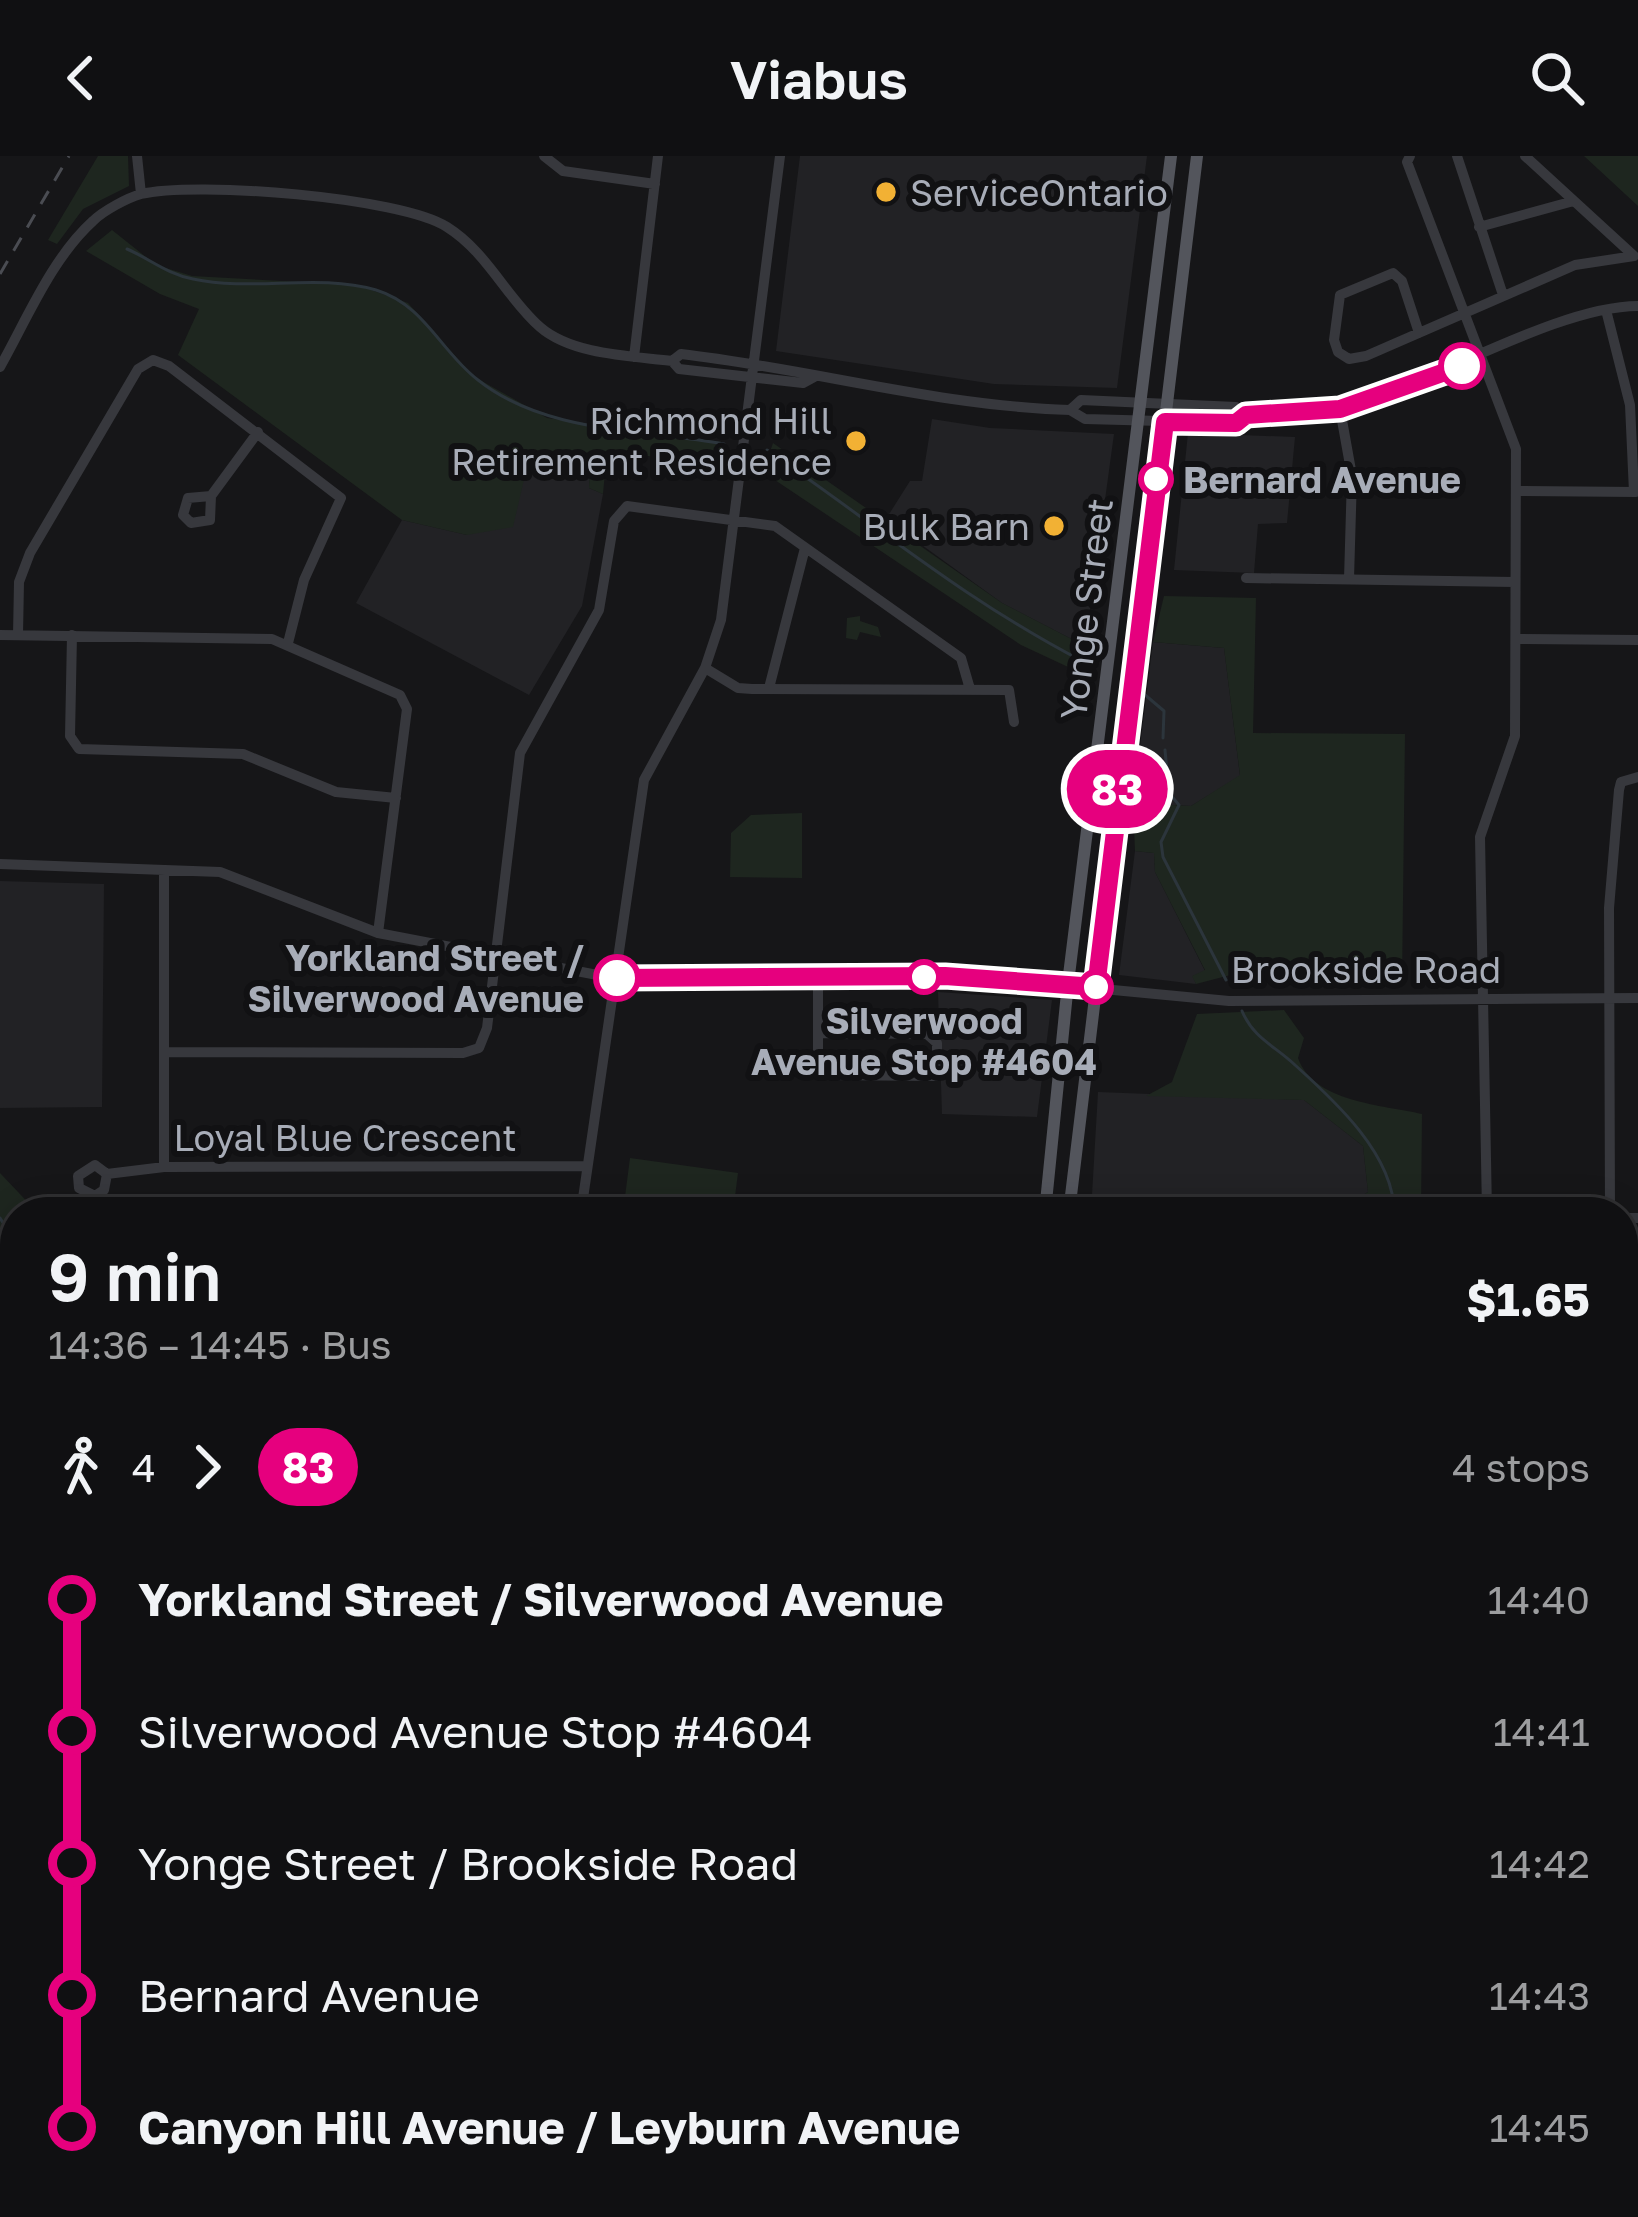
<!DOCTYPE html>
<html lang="en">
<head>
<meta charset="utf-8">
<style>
  :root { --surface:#101012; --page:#19191b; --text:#f1f3f6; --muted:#9c9d9f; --line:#303032 }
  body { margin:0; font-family:"Golos Text",sans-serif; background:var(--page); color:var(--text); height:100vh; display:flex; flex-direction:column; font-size:45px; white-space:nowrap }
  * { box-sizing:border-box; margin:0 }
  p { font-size:39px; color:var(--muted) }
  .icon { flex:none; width:66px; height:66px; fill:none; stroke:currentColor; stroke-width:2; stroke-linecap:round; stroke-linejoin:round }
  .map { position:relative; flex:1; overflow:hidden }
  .side { position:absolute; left:0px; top:1041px; width:1638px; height:1020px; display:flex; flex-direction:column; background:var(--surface); border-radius:48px 48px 0 0; box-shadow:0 6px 30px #0003,0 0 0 3px var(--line) }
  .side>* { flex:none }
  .badge { padding:0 24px; border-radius:39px; font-size:42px; line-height:78px }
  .map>.badge { position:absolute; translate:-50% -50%; box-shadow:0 0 0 6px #fff }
  .legs { display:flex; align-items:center; gap:18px; height:132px; padding:0 48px; font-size:39px }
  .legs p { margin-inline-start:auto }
  .summary { display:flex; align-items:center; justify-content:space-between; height:204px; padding:0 48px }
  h1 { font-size:66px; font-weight:600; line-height:90px }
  ul { padding:0 48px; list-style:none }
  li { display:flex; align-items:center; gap:42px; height:132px; font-size:45px }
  li i { display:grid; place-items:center; width:18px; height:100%; margin:0 15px; background:currentColor }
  li i::after { content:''; width:30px; height:30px; margin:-15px; border:9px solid; border-radius:50%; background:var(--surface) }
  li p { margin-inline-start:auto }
  li:first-child i { background:linear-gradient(#0000 50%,currentColor 0) }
  li:last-child i { background:linear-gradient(currentColor 50%,#0000 0) }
  header { display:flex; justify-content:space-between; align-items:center; height:156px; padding:0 48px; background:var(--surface); font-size:54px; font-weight:600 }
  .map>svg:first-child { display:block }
</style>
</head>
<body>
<header><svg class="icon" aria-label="back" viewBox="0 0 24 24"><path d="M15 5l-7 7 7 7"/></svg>Viabus<svg class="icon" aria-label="search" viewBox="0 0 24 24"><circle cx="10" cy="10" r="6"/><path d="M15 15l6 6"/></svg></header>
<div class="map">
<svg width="1638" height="2061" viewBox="0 0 1638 2061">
  <rect width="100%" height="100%" fill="#161618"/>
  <!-- built -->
  <path fill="#222225" d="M 800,0 L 1147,0 L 1117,232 L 994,228 L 776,195 Z
    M 932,263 L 990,272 L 1114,278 L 1085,490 L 1002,447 L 886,363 L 910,325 L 922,325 Z
    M 1188,277 L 1295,281 L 1287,367 L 1258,368 L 1254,417 L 1174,414 Z
    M 529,302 L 590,309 L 589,332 L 603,338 L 582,450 L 529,539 L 356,447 L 402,364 L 467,379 Z
    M 1153,486 L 1224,492 L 1240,620 L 1191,650 L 1133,647 Z
    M 1135,695 L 1154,697 L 1155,716 L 1205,815 L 1193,820 L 1196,828 L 1119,819 Z
    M 0,725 L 104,728 L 102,951 L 0,952 Z
    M 938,836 L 1052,844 L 1037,961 L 942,958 Z
    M 1098,936 L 1304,944 L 1363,990 L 1368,1036 L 1360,1042 L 1303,1047 L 1297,1056 L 1091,1056 Z"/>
  <!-- green -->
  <path fill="#1e261f" d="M 98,0 L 128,0 L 129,30 L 83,53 L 57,88 L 48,84 Z
    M 1584,0 L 1638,0 L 1638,50 Z
    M 112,74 L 156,109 L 192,120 L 357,129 L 408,147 L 473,220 L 547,262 L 722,286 L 721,309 L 607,295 L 603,338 L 589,332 L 590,309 L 529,302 L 513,371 L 467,379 L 402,364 L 178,199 L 199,153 L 160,138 L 86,95 Z
    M 773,287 L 1002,447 L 1085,490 L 1081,517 L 1021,489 L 763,316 Z
    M 1164,440 L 1256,442 L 1253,577 L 1405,578 L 1402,828 L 1238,817 L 1196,828 L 1192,820 L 1205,814 L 1155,716 L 1154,697 L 1135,695 L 1133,647 L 1191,650 L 1240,619 L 1224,492 L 1153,486 Z
    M 860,460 L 860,465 L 878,471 L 881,481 L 860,476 L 857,484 L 846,482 L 847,462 Z
    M 802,657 L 802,722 L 730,721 L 731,677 L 751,659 Z
    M 1284,854 L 1304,882 L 1298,902 C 1313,946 1383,949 1422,958 L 1421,1056 L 1297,1056 L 1302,1047 C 1322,1042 1352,1048 1368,1036 L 1363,990 L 1304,944 L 1146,940 L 1172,926 L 1197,858 Z
    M 630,1002 L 738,1017 L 733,1056 L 623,1056 Z
    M 0,1017 L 37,1056 L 15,1056 L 15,1394 L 0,1394 Z
    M 1623,1318 L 1638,1327 L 1638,1705 L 1623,1705 Z
    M 1623,1727 L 1638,1736 L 1638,1933 L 1623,1933 Z
    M 452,2046 L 563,2046 L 604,2061 L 462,2061 Z"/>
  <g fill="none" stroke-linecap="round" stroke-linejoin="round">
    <!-- stream -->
    <path stroke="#2c353c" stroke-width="3" d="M 127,93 C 150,103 167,118 193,123 C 253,136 317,117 376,134 C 425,149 440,195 478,224 C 546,278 643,273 724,288
      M 767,294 C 875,368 963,443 1082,505
      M 1144,538 L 1164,555 L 1163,582
      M 1165,594 L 1169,637 L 1179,649 L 1161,686 L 1163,701 L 1226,824
      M 1242,855 C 1254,883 1274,889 1295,909 C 1335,945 1394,999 1394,1056
      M 0,1062 L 15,1086
      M 1623,1827 L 1623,1842
      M 1623,1859 L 1638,1876
      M 981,2046 L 983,2061"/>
    <!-- minor -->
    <path stroke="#37383d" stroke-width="10" d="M 137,0 L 141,38
      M 544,0 L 563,15 L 655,28
      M 1410,0 L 1407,6 L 1516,293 L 1515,580 L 1480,681 L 1487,1056
      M 1457,0 L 1503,139
      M 1525,0 L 1634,100
      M 1479,71 L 1570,46
      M 1606,154 L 1630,249 L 1634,336
      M 1419,177 L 1402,125 L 1393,117 L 1340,139 L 1334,184 L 1338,196 L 1349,203 L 1366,200 L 1575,109 L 1634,100
      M 634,201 L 658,0
      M 672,205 L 681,198 C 811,213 938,250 1070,254 L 1085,263 L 1236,267 L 1246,259 C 1286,255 1328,257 1366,245 C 1444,220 1562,150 1638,150
      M 0,211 C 27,163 52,102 93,65 C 103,55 127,42 141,38 C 195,25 401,41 447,71 C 487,96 506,141 540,171 C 572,199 632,200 672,205 L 679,213 L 803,227 L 814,221
      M 1340,253 L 1352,320 L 1349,423
      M 1070,254 L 1081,244 L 1236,251 L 1246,259
      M 1519,335 L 1636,336
      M 211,340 L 188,342 L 183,359 L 191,367 L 210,364 L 211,340 L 258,276
      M 1246,422 L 1514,426
      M 0,479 L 272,483 L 400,539 L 407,553 L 378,777
      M 18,479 L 19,426 L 30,397 L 138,213 L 153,204 L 169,210 L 341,342 L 304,424 L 288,487
      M 72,479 L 70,580 L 79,593 L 243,598 L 336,636 L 396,642
      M 1517,483 L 1638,484
      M 705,512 L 738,532 L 752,533 L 1009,534 L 1014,566
      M 769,532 L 805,392
      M 0,708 L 220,716 L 378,777 L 613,822 L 977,821 L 1229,845 L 1638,842
      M 818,824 L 818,914 L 823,919 L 937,920 L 937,887 L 927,878 L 818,877
      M 166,896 L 463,897 L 479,892 L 487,872 L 520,597 L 599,454 L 614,365 L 627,350 L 775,370 L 961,502 L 970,533
      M 164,1011 L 164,714
      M 107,1018 L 104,1034 L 95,1040 L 79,1032 L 78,1020 L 95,1009 L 107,1018 L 164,1011 L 585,1010
      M 581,1056 L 644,624 L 705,512 L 721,464 L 780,0
      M 1610,1056 L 1609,752 L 1619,634 L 1621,626 L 1638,621
      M 1623,1062 L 1638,1062
      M 1623,1247 L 1638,1254
      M 0,1455 L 15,1457
      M 0,1740 L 15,1739
      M 0,1876 L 15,1876
      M 0,2002 L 15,2002
      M 130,2046 L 130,2061
      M 366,2046 L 368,2061
      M 682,2046 L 685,2061
      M 1090,2046 L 1094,2061
      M 1282,2046 L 1282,2061
      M 15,2061 L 15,2046
      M 245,2061 L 246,2046
      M 871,2061 L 875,2046
      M 1504,2061 L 1505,2046"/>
    <!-- major -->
    <path stroke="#53555c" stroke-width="12" d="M 1045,1056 L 1068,827 L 1171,0
      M 1069,1056 L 1197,0
      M 912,2061 L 914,2046
      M 942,2061 L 944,2046"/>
    <!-- rail -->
    <path stroke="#4a4c52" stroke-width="3" stroke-dasharray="15 12" stroke-linecap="butt" d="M 0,118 L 69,0"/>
  </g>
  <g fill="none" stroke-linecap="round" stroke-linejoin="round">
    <defs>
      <path id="line-1" d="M 617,822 L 945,820 L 1096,831 L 1165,266 L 1236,267 L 1246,259 L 1340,253 L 1462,210"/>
    </defs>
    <!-- line-1 casing -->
    <use href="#line-1" stroke="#fff" stroke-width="27"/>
    <!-- line-1 -->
    <use href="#line-1" stroke="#e6007e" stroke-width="18"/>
  </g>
  <!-- markers -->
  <g fill="#f2b134" stroke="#111113" stroke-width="4.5">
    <circle cx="886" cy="36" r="12"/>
    <circle cx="856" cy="285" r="12"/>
    <circle cx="1054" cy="370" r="12"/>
  </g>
  <g fill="#fff" stroke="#e6007e" stroke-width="6">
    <circle cx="1462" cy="210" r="21"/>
    <circle cx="1156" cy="323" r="15"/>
    <circle cx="924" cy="821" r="15"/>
    <circle cx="617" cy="822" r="21"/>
    <circle cx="1096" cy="831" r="15"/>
  </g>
  <g text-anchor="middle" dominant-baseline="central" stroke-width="12" stroke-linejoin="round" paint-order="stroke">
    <!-- poi labels -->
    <g font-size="36" fill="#a8adb8" stroke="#111113" text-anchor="end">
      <text x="910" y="36" text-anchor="start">ServiceOntario</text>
      <text x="832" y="264">Richmond Hill<tspan x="832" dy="41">Retirement Residence</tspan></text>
      <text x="1030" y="370">Bulk Barn</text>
    </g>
    <!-- stop labels -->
    <g font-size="36" font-weight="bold" fill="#a8adb8" stroke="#111113" text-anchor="start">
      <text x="1183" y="323">Bernard Avenue</text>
      <text x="584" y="801" text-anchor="end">Yorkland Street /<tspan x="584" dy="41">Silverwood Avenue</tspan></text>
      <text x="924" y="864" text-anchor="middle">Silverwood<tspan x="924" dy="41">Avenue Stop #4604</tspan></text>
    </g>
    <!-- street labels -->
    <g font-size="36" fill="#a8adb8" stroke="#111113">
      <text transform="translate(1086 453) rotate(-83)">Yonge Street</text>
      <text x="1366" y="813">Brookside Road</text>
      <text x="345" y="981">Loyal Blue Crescent</text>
    </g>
  </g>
</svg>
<b class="badge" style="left:1117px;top:633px;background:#e6007e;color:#fff">83</b>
<section class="side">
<div class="summary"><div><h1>9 min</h1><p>14:36 – 14:45 · Bus</p></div><b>$1.65</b></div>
<div class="legs"><svg class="icon" aria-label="walk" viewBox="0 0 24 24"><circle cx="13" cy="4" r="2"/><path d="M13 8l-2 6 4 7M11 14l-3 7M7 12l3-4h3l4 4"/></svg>4<svg class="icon" aria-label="forward" viewBox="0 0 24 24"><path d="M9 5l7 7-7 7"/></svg><b class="badge" style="background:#e6007e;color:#fff">83</b><p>4 stops</p></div>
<ul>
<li><i style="color:#e6007e"></i><b>Yorkland Street / Silverwood Avenue</b><p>14:40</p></li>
<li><i style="color:#e6007e"></i><span>Silverwood Avenue Stop #4604</span><p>14:41</p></li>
<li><i style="color:#e6007e"></i><span>Yonge Street / Brookside Road</span><p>14:42</p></li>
<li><i style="color:#e6007e"></i><span>Bernard Avenue</span><p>14:43</p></li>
<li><i style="color:#e6007e"></i><b>Canyon Hill Avenue / Leyburn Avenue</b><p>14:45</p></li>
</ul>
</section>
</div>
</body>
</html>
